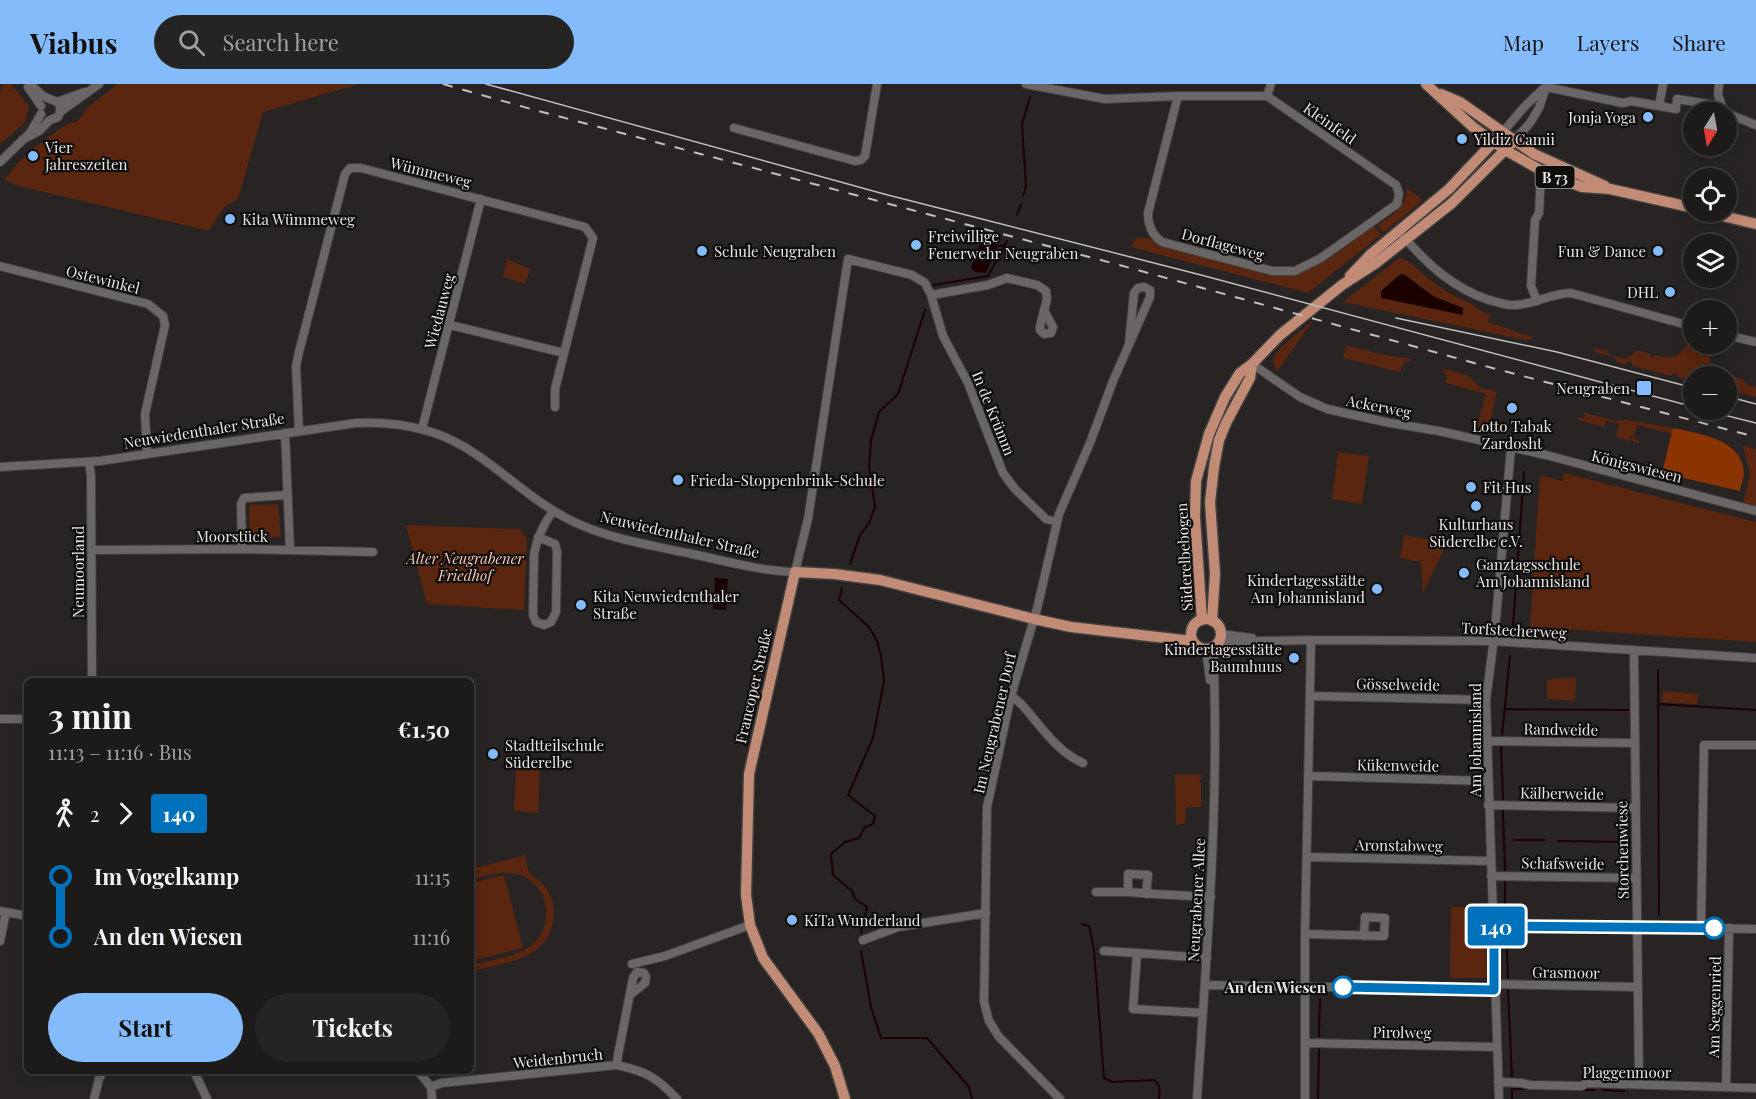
<!DOCTYPE html>
<html lang="en">
<head>
<meta charset="utf-8">
<style>
  :root { --surface:#1d1b1a; --page:#252423; --text:#f1f3f6; --muted:#a0a1a2; --line:#3b3939; --accent:#84bcfb }
  body { margin:0; font-family:"Playfair Display",serif; background:var(--page); color:var(--text); height:100vh; display:flex; flex-direction:column; font-size:22px; white-space:nowrap }
  * { box-sizing:border-box; margin:0 }
  p { font-size:20px; color:var(--muted) }
  .icon { flex:none; width:33px; height:33px; fill:none; stroke:currentColor; stroke-width:2; stroke-linecap:round; stroke-linejoin:round }
  .map { position:relative; flex:1; overflow:hidden }
  .drawer { position:absolute; left:24px; top:594px; width:450px; height:396px; display:flex; flex-direction:column; background:var(--surface); border-radius:9px; box-shadow:0 3px 15px #0003,0 0 0 2px var(--line) }
  .drawer>* { flex:none }
  .badge { padding:0 12px; border-radius:4px; font-size:21px; line-height:39px }
  .needle { width:39px; rotate:191deg }
  .tools { position:absolute; left:1683px; top:18px; display:grid; gap:12px }
  .tools a { display:grid; place-items:center; width:54px; height:54px; border-radius:50%; background:var(--surface); box-shadow:0 3px 15px #0003,0 0 0 2px var(--line); font-size:30px }
  .map>.badge { position:absolute; translate:-50% -50%; box-shadow:0 0 0 3px #fff }
  .legs { display:flex; align-items:center; gap:9px; height:66px; padding:0 24px; font-size:20px }
  .legs p { margin-inline-start:auto }
  .summary { display:flex; align-items:center; justify-content:space-between; height:102px; padding:0 24px }
  h1 { font-size:33px; font-weight:700; line-height:45px }
  .primary-button { display:flex; gap:12px; margin-top:auto; padding:12px 24px }
  .primary-button a { flex:1; height:69px; border-radius:36px; background:var(--accent); color:#111; font-size:24px; font-weight:700; line-height:69px; text-align:center }
  .primary-button a+a { background:var(--page); color:var(--text) }
  ul { padding:0 24px; list-style:none }
  li { display:flex; align-items:center; gap:21px; height:60px; font-size:22px }
  li i { display:grid; place-items:center; width:9px; height:100%; margin:0 8px; background:currentColor }
  li i::after { content:''; width:15px; height:15px; margin:-8px; border:4px solid; border-radius:50%; background:var(--surface) }
  li p { margin-inline-start:auto }
  li:first-child i { background:linear-gradient(#0000 50%,currentColor 0) }
  li:last-child i { background:linear-gradient(currentColor 50%,#0000 0) }
  header { display:flex; align-items:center; gap:36px; box-sizing:border-box; height:84px; padding:0 30px; background:var(--accent); color:#111 }
  header strong { font-size:28px }
  nav { display:flex; gap:33px; margin-inline-start:auto; font-size:21px }
  .search { width:420px; height:54px; background:var(--page); display:flex; align-items:center; gap:15px; box-sizing:border-box; padding:0 21px; border-radius:33px; color:var(--muted); font-size:22px }
  .map>svg:first-child { display:block }
</style>
</head>
<body>
<header>
<strong>Viabus</strong>
<div class="search"><svg class="icon" aria-label="search" viewBox="0 0 24 24"><circle cx="10" cy="10" r="6"/><path d="M15 15l6 6"/></svg>Search here</div>
<nav><a>Map</a><a>Layers</a><a>Share</a></nav>
</header>
<div class="map">
<svg width="1756" height="1015" viewBox="0 0 1756 1015">
  <rect width="100%" height="100%" fill="#272423"/>
  <!-- green -->
  <path fill="#5a260f" fill-rule="evenodd" d="M 3,0 L 11,0 L 29,22 L 25,39 L 0,60 L 0,10 Z
    M 118,0 L 359,0 L 263,28 L 238,115 L 224,123 L 209,147 L 19,102 L 4,96 L 19,78 L 36,62 L 67,40 L 78,37 L 88,23 Z
    M 1407,104 L 1423,116 L 1383,149 L 1378,141 C 1395,129 1405,126 1407,104 Z
    M 1372,143 L 1375,143 L 1381,151 L 1308,209 L 1131,163 L 1136,154 L 1150,154 L 1160,161 C 1192,169 1273,197 1301,188 C 1327,181 1350,158 1372,143 Z
    M 1399,174 L 1407,176 L 1409,179 L 1411,179 C 1429,196 1446,209 1470,219 C 1477,223 1481,228 1490,231 L 1488,238 L 1533,253 L 1533,255 L 1525,256 L 1343,218 ZM 1398,191 L 1405,191 L 1432,212 L 1463,224 L 1380,210 Z
    M 507,175 L 530,185 L 525,200 L 503,193 Z
    M 1314,235 L 1277,288 L 1273,277 L 1275,271 L 1282,262 Z
    M 1693,251 L 1694,260 L 1708,260 L 1711,285 L 1742,295 L 1748,301 L 1756,303 L 1756,313 L 1732,307 L 1732,304 L 1727,304 L 1726,292 L 1694,292 L 1693,298 L 1677,293 L 1678,290 L 1673,289 L 1671,292 L 1632,282 L 1632,278 L 1627,277 L 1626,281 L 1616,278 L 1616,274 L 1594,268 L 1595,264 L 1608,267 L 1609,271 L 1626,275 C 1639,267 1630,265 1649,269 L 1652,275 L 1655,271 C 1679,278 1680,270 1693,251 Z
    M 1346,261 L 1379,270 L 1412,275 L 1404,279 L 1400,288 L 1343,274 Z
    M 1442,284 L 1467,291 L 1481,304 L 1497,308 L 1491,334 L 1493,347 L 1477,343 L 1486,310 L 1446,299 L 1447,292 Z
    M 1585,329 L 1617,337 L 1626,336 L 1673,344 L 1672,350 L 1637,341 L 1634,354 L 1639,356 L 1639,359 L 1632,357 L 1633,351 L 1631,351 L 1630,357 L 1616,353 L 1619,340 L 1606,336 L 1604,343 L 1578,336 L 1578,333 L 1584,334 Z
    M 1743,362 L 1756,365 L 1756,423 L 1743,420 L 1750,390 Z
    M 1338,368 L 1369,372 L 1362,420 L 1332,415 Z
    M 1564,389 L 1756,438 L 1756,558 L 1530,543 L 1540,391 L 1562,397 Z
    M 278,420 L 281,453 L 250,454 L 249,421 Z
    M 406,441 L 520,445 L 527,454 L 524,526 L 427,520 Z
    M 1404,451 L 1447,459 L 1423,509 L 1421,478 L 1400,474 Z
    M 1553,594 L 1576,594 L 1575,617 L 1547,615 L 1547,596 L 1552,596 Z
    M 1663,607 L 1698,610 L 1697,620 L 1662,618 Z
    M 516,683 L 540,684 L 538,729 L 514,727 Z
    M 1201,690 L 1201,696 L 1199,697 L 1201,699 L 1201,723 L 1186,723 L 1185,740 L 1176,741 L 1175,691 Z
    M 525,771 C 527,776 527,785 530,789 C 537,796 545,800 549,809 C 554,819 555,831 552,842 C 543,877 501,880 471,887 L 471,881 C 489,876 514,874 529,863 C 557,844 550,799 517,790 C 501,786 486,792 471,796 L 471,785 Z
    M 504,791 L 523,864 L 471,877 L 471,799 Z
    M 1451,823 L 1485,824 L 1487,894 L 1450,894 Z"/>
  <!-- forest -->
  <path fill="#8a3303" d="M 1673,344 C 1699,350 1741,354 1744,388 C 1744,394 1741,401 1740,407 L 1662,389 Z"/>
  <!-- water -->
  <path fill="#1b0200" d="M 988,155 L 995,157 L 998,161 L 986,189 L 975,188 L 971,184 L 981,157 Z
    M 1401,190 L 1405,191 L 1433,212 L 1463,224 L 1463,231 L 1381,214 L 1381,207 Z
    M 715,494 L 728,495 L 726,526 L 713,525 Z"/>
  <g fill="none" stroke-linecap="round" stroke-linejoin="round">
    <!-- stream -->
    <path stroke="#1b0200" stroke-width="2" d="M 1023,112 L 1026,102 L 1022,40 L 1030,13
      M 1017,131 L 1021,120
      M 998,162 L 1005,161
      M 933,201 L 988,192 L 1007,157
      M 850,480 L 860,451 L 869,439 L 875,423 L 869,382 L 871,356 L 879,328 L 898,310 L 925,226
      M 842,504 L 839,516 L 869,543 L 877,557 L 881,572 L 884,597 L 873,654 L 848,711 L 875,732 L 873,740 L 865,743 L 859,754 L 845,758 L 831,770 L 833,791 L 852,807 L 855,815 L 867,823 L 861,849
      M 1513,542 L 1524,388
      M 1658,586 L 1659,831
      M 1658,620 L 1756,626
      M 1505,625 L 1628,626
      M 1502,651 L 1510,572
      M 1501,662 L 1503,716
      M 1503,726 L 1505,787
      M 1514,756 L 1544,756
      M 1558,757 L 1631,758
      M 1505,797 L 1505,830
      M 1082,840 L 1089,842 L 1094,866 L 1104,994 L 1112,998 L 1154,996 C 1161,1001 1160,1007 1159,1015
      M 1506,851 L 1508,894
      M 861,867 L 871,923 L 881,954 L 927,954 L 969,1003 L 972,1015
      M 1508,906 L 1512,993
      M 1319,952 L 1320,915
      M 1512,1005 L 1530,1005
      M 1512,1005 L 1512,1015
      M 1580,1006 L 1595,1006
      M 1603,1006 L 1624,1007
      M 1318,1015 L 1319,965"/>
    <defs>
      <path id="minor" d="M 1026,0 L 1105,15 L 1178,12 L 1267,12 L 1396,101 L 1399,110 L 1397,120 L 1321,174 L 1295,187 L 1272,187 L 1162,158 C 1152,151 1148,141 1148,129 L 1178,12
        M 1719,0 L 1718,11 L 1723,25
        M 28,3 L 41,22
        M 1546,3 L 1623,19 L 1631,17 L 1676,25 L 1677,15 L 1721,22
        M 1267,12 L 1271,0
        M 57,18 L 85,8
        M 1659,22 L 1663,0
        M 60,28 L 99,0
        M 1726,29 L 1756,41
        M 734,44 L 855,77 L 861,76 L 865,72 L 877,0
        M 1502,49 L 1525,22 L 1543,5
        M 22,56 L 39,47 L 50,36 L 58,33 L 60,28 L 60,22 L 57,18 L 43,12 L 30,0
        M 1514,57 L 1530,39 L 1539,24 L 1547,0
        M 0,78 L 30,49 L 41,30
        M 1403,152 C 1427,180 1453,204 1489,216 C 1498,218 1507,222 1516,221 C 1535,220 1552,209 1571,209 L 1694,243
        M 0,182 L 148,220 L 163,232 L 165,241 L 145,330 L 147,370
        M 931,211 L 988,201 L 1007,194 L 1037,201 L 1046,207 L 1047,215 L 1040,243 L 1040,246 L 1044,250 L 1051,249 L 1053,243 L 1044,226
        M 1537,217 L 1531,202 L 1535,136 L 1539,129 L 1541,87
        M 450,241 L 564,269
        M 1726,251 L 1756,258
        M 1252,280 L 1300,313 L 1327,325 L 1390,339 L 1439,347 L 1546,371 L 1756,427
        M 422,345 L 481,115
        M 299,347 L 296,282 L 299,268 L 345,90 L 350,84 L 361,84 L 585,143 L 593,154 L 555,305 L 555,323
        M 285,349 L 290,466
        M 89,378 L 91,392 L 92,597
        M 0,383 L 100,377 L 356,339 C 400,337 441,345 477,371 C 508,392 536,419 570,436 C 608,455 650,461 692,470 C 726,477 760,487 795,488 L 808,435 L 848,175 L 912,191 L 925,199 L 931,211 L 943,252 L 968,299 L 1003,389 L 1015,405 L 1046,435 L 1057,438
        M 538,453 L 555,460 L 557,467 L 556,528 L 551,538 L 544,541 L 536,538 L 533,531 L 534,470 C 537,453 543,441 553,427
        M 242,465 L 241,420 L 244,414 L 287,411
        M 92,466 L 242,465 L 373,468
        M 1220,550 L 1252,554
        M 1218,558 L 1311,556 L 1493,557 L 1756,574
        M 1206,565 L 1210,596
        M 1634,567 L 1639,1000
        M 1011,612 C 1022,618 1026,626 1034,635 C 1048,652 1062,670 1083,679
        M 1310,612 L 1486,616
        M 0,635 L 27,635
        M 1487,657 L 1635,659
        M 1308,692 L 1488,697
        M 1488,721 L 1635,724
        M 1307,773 L 1490,777
        M 1491,792 L 1636,794
        M 1096,808 L 1128,808
        M 1146,810 L 1148,791 L 1128,790 L 1128,808 L 1155,810 L 1211,813
        M 0,827 L 27,832
        M 1493,841 L 1756,845
        M 1701,844 L 1704,661 L 1756,661
        M 1305,850 L 1384,852 L 1385,834 L 1365,833 L 1364,852
        M 863,856 L 898,843 L 986,829
        M 0,857 L 6,828
        M 1104,867 L 1137,869
        M 632,880 L 665,872 L 750,841
        M 1494,900 L 1637,903
        M 1205,901 L 1494,906
        M 1203,929 L 1133,925 L 1137,869 L 1207,874
        M 1306,959 L 1497,963
        M 617,981 L 618,971 L 633,894 L 637,888 L 644,889 L 646,893 L 645,899 L 630,911
        M 194,987 L 207,1015
        M 418,987 L 431,1003 L 432,1015
        M 1498,998 L 1521,999 L 1530,1001 L 1582,1002 L 1586,999 L 1756,1004
        M 431,1003 L 441,999 L 617,981 C 647,988 655,992 677,1015
        M 1726,1003 L 1729,844
        M 94,1015 L 99,995 L 103,987
        M 1060,1015 L 999,953 L 989,937 L 984,918 L 987,723 L 1011,612 L 1037,525 L 1059,430 L 1090,359 L 1113,297 L 1150,213 L 1150,206 L 1144,203 L 1138,204 L 1134,209 L 1129,259
        M 1197,1015 C 1207,865 1220,714 1213,563
        M 1305,1015 L 1305,850 L 1311,556
        M 1499,1015 L 1486,616 L 1495,546 L 1511,364"/>
      <path id="major" d="M 1426,0 L 1473,43 L 1505,66 L 1546,89 L 1582,103 L 1610,105 L 1694,124
        M 1441,10 L 1460,18 L 1534,70 L 1605,102
        M 1706,128 L 1756,140
        M 1350,192 L 1371,170 L 1449,105 L 1502,49
        M1191 550a15 15 0 1 1 30 0a15 15 0 1 1-30 0Z
        M 1202,536 L 1195,433 L 1196,397 L 1209,350 L 1225,313 L 1240,289 L 1252,280 L 1280,251 L 1342,201 L 1376,179 L 1452,119 L 1514,57
        M 1212,537 L 1215,490 L 1210,418 L 1214,383 L 1219,356 L 1226,339 L 1250,294 L 1252,280
        M 845,1015 L 835,982 L 818,949 L 763,874 L 750,841 L 746,811 L 749,690 L 795,488 L 834,490 L 880,496 L 1034,535 L 1071,543 L 1192,557"/>
    </defs>
    <!-- minor casing -->
    <use href="#minor" stroke="#434140" stroke-width="10"/>
    <!-- major casing -->
    <use href="#major" stroke="#434140" stroke-width="13"/>
    <!-- minor -->
    <use href="#minor" stroke="#696665" stroke-width="8"/>
    <!-- major -->
    <use href="#major" stroke="#c18b76" stroke-width="10"/>
    <!-- tram -->
    <path stroke="#c0bebe" stroke-width="1.5" d="M 486,0 L 884,110 L 1201,191 L 1694,323
      M 1396,234 L 1557,268 L 1694,304
      M 1726,312 L 1756,320
      M 1704,326 L 1756,339"/>
    <!-- rail -->
    <path stroke="#c0bebe" stroke-width="2" stroke-dasharray="10 10" stroke-linecap="butt" d="M 443,0 L 531,25 L 1112,179 L 1496,285 L 1756,353"/>
  </g>
  <g fill="none" stroke-linecap="round" stroke-linejoin="round">
    <defs>
      <path id="line-1" d="M 1343,903 L 1494,906 L 1494,842 L 1714,844"/>
    </defs>
    <!-- line-1 casing -->
    <use href="#line-1" stroke="#fff" stroke-width="14"/>
    <!-- line-1 -->
    <use href="#line-1" stroke="#0072bc" stroke-width="9"/>
  </g>
  <!-- markers -->
  <g fill="#84bcfb" stroke="#0f0e0d" stroke-width="2">
    <circle cx="1648" cy="33" r="6"/>
    <circle cx="1462" cy="55" r="6"/>
    <circle cx="33" cy="72" r="6"/>
    <circle cx="230" cy="135" r="6"/>
    <circle cx="916" cy="161" r="6"/>
    <circle cx="702" cy="167" r="6"/>
    <circle cx="1658" cy="167" r="6"/>
    <circle cx="1670" cy="208" r="6"/>
    <rect x="1636" y="296" width="16" height="16" rx="3"/>
    <circle cx="1512" cy="324" r="6"/>
    <circle cx="678" cy="396" r="6"/>
    <circle cx="1471" cy="403" r="6"/>
    <circle cx="1476" cy="422" r="6"/>
    <circle cx="1464" cy="489" r="6"/>
    <circle cx="1377" cy="505" r="6"/>
    <circle cx="581" cy="521" r="6"/>
    <circle cx="1294" cy="574" r="6"/>
    <circle cx="493" cy="670" r="6"/>
    <circle cx="792" cy="836" r="6"/>
  </g>
  <g fill="#fff" stroke="#0072bc" stroke-width="3">
    <circle cx="1714" cy="844" r="10"/>
    <circle cx="1343" cy="903" r="10"/>
  </g>
  <g text-anchor="middle" dominant-baseline="central" stroke-width="4.5" stroke-linejoin="round" paint-order="stroke">
    <!-- shield labels -->
    <rect fill="#0f0e0d" stroke="#a6a4a4" stroke-width="1.5" x="1535.5" y="82" width="39" height="22" rx="4.5"/>
    <g font-size="14" font-weight="bold" fill="#e6e4e4">
      <text x="1555" y="93">B 73</text>
    </g>
    <!-- poi labels -->
    <g font-size="15" fill="#e6e4e4" stroke="#0f0e0d" text-anchor="start">
      <text x="1636" y="33" text-anchor="end">Jonja Yoga</text>
      <text x="1474" y="55">Yildiz Camii</text>
      <text x="45" y="63">Vier<tspan x="45" dy="17">Jahreszeiten</tspan></text>
      <text x="242" y="135">Kita Wümmeweg</text>
      <text x="928" y="152">Freiwillige<tspan x="928" dy="17">Feuerwehr Neugraben</tspan></text>
      <text x="714" y="167">Schule Neugraben</text>
      <text x="1646" y="167" text-anchor="end">Fun &amp; Dance</text>
      <text x="1658" y="208" text-anchor="end">DHL</text>
      <text x="1630" y="304" text-anchor="end">Neugraben</text>
      <text x="1512" y="342" text-anchor="middle">Lotto Tabak<tspan x="1512" dy="17">Zardosht</tspan></text>
      <text x="690" y="396">Frieda-Stoppenbrink-Schule</text>
      <text x="1483" y="403">Fit Hus</text>
      <text x="1476" y="440" text-anchor="middle">Kulturhaus<tspan x="1476" dy="17">Süderelbe e.V.</tspan></text>
      <text x="1476" y="480">Ganztagsschule<tspan x="1476" dy="17">Am Johannisland</tspan></text>
      <text x="1365" y="496" text-anchor="end">Kindertagesstätte<tspan x="1365" dy="17">Am Johannisland</tspan></text>
      <text x="593" y="512">Kita Neuwiedenthaler<tspan x="593" dy="17">Straße</tspan></text>
      <text x="1282" y="565" text-anchor="end">Kindertagesstätte<tspan x="1282" dy="17">Baumhuus</tspan></text>
      <text x="505" y="661">Stadtteilschule<tspan x="505" dy="17">Süderelbe</tspan></text>
      <text x="804" y="836">KiTa Wunderland</text>
    </g>
    <!-- street labels -->
    <g font-size="15" fill="#e6e4e4" stroke="#0f0e0d">
      <text transform="translate(1330 39) rotate(35)">Kleinfeld</text>
      <text transform="translate(431 88) rotate(14)">Wümmeweg</text>
      <text transform="translate(1223 160) rotate(15)">Dorflageweg</text>
      <text transform="translate(103 195) rotate(14)">Ostewinkel</text>
      <text transform="translate(439 227) rotate(-75)">Wiedauweg</text>
      <text transform="translate(1379 322) rotate(11)">Ackerweg</text>
      <text transform="translate(994 329) rotate(68)">In de Krümm</text>
      <text transform="translate(204 346) rotate(-9)">Neuwiedenthaler Straße</text>
      <text transform="translate(1637 382) rotate(14)">Königswiesen</text>
      <text transform="translate(680 450) rotate(13)">Neuwiedenthaler Straße</text>
      <text x="232" y="452">Moorstück</text>
      <text transform="translate(1184 473) rotate(-93)">Süderelbebogen</text>
      <text transform="translate(78 488) rotate(-90)">Neumoorland</text>
      <text transform="translate(1514 546) rotate(3)">Torfstecherweg</text>
      <text transform="translate(1398 600) rotate(1)">Gösselweide</text>
      <text transform="translate(753 602) rotate(-77)">Francoper Straße</text>
      <text transform="translate(994 639) rotate(-77)">Im Neugrabener Dorf</text>
      <text transform="translate(1561 645) rotate(1)">Randweide</text>
      <text transform="translate(1475 656) rotate(-90)">Am Johannisland</text>
      <text transform="translate(1398 681) rotate(1)">Kükenweide</text>
      <text transform="translate(1562 709) rotate(1)">Kälberweide</text>
      <text transform="translate(1399 761) rotate(1)">Aronstabweg</text>
      <text transform="translate(1622 766) rotate(-91)">Storchenwiese</text>
      <text transform="translate(1563 779) rotate(1)">Schafsweide</text>
      <text transform="translate(1196 816) rotate(-87)">Neugrabener Allee</text>
      <text transform="translate(1566 888) rotate(1)">Grasmoor</text>
      <text transform="translate(1714 923) rotate(-89)">Am Seggenried</text>
      <text transform="translate(1402 948) rotate(1)">Pirolweg</text>
      <text transform="translate(558 974) rotate(-6)">Weidenbruch</text>
      <text x="1627" y="988">Plaggenmoor</text>
    </g>
    <!-- park labels -->
    <g font-size="15" font-style="italic" fill="#f7c4b1" stroke="#0f0e0d">
      <text x="465" y="474">Alter Neugrabener<tspan x="465" dy="17">Friedhof</tspan></text>
    </g>
    <!-- stop labels -->
    <g font-size="15" font-weight="bold" fill="#e6e4e4" stroke="#0f0e0d" text-anchor="end">
      <text x="1326" y="903">An den Wiesen</text>
    </g>
  </g>
</svg>
<div class="tools">
<a><svg class="needle" viewBox="-14 -14 28 28"><path d="M0-13l5 13h-10z" fill="#e53935"/><path d="M0 13l5-13h-10z" fill="#a0a1a2"/></svg></a>
<a><svg class="icon" aria-label="locate" viewBox="0 0 24 24"><circle cx="12" cy="12" r="6"/><path d="M12 2v4M12 18v4M2 12h4M18 12h4"/></svg></a>
<a><svg class="icon" aria-label="layers" viewBox="0 0 24 24"><path d="M12 4l9 5-9 5-9-5zM3 14l9 5 9-5"/></svg></a>
<a>+</a>
<a>−</a>
</div>
<b class="badge" style="left:1496px;top:842px;background:#0072bc;color:#fff">140</b>
<section class="drawer">
<div class="summary"><div><h1>3 min</h1><p>11:13 – 11:16 · Bus</p></div><b>€1.50</b></div>
<div class="legs"><svg class="icon" aria-label="walk" viewBox="0 0 24 24"><circle cx="13" cy="4" r="2"/><path d="M13 8l-2 6 4 7M11 14l-3 7M7 12l3-4h3l4 4"/></svg>2<svg class="icon" aria-label="forward" viewBox="0 0 24 24"><path d="M9 5l7 7-7 7"/></svg><b class="badge" style="background:#0072bc;color:#fff">140</b></div>
<ul>
<li><i style="color:#0072bc"></i><b>Im Vogelkamp</b><p>11:15</p></li>
<li><i style="color:#0072bc"></i><b>An den Wiesen</b><p>11:16</p></li>
</ul>
<div class="primary-button"><a>Start</a><a>Tickets</a></div>
</section>
</div>
</body>
</html>
